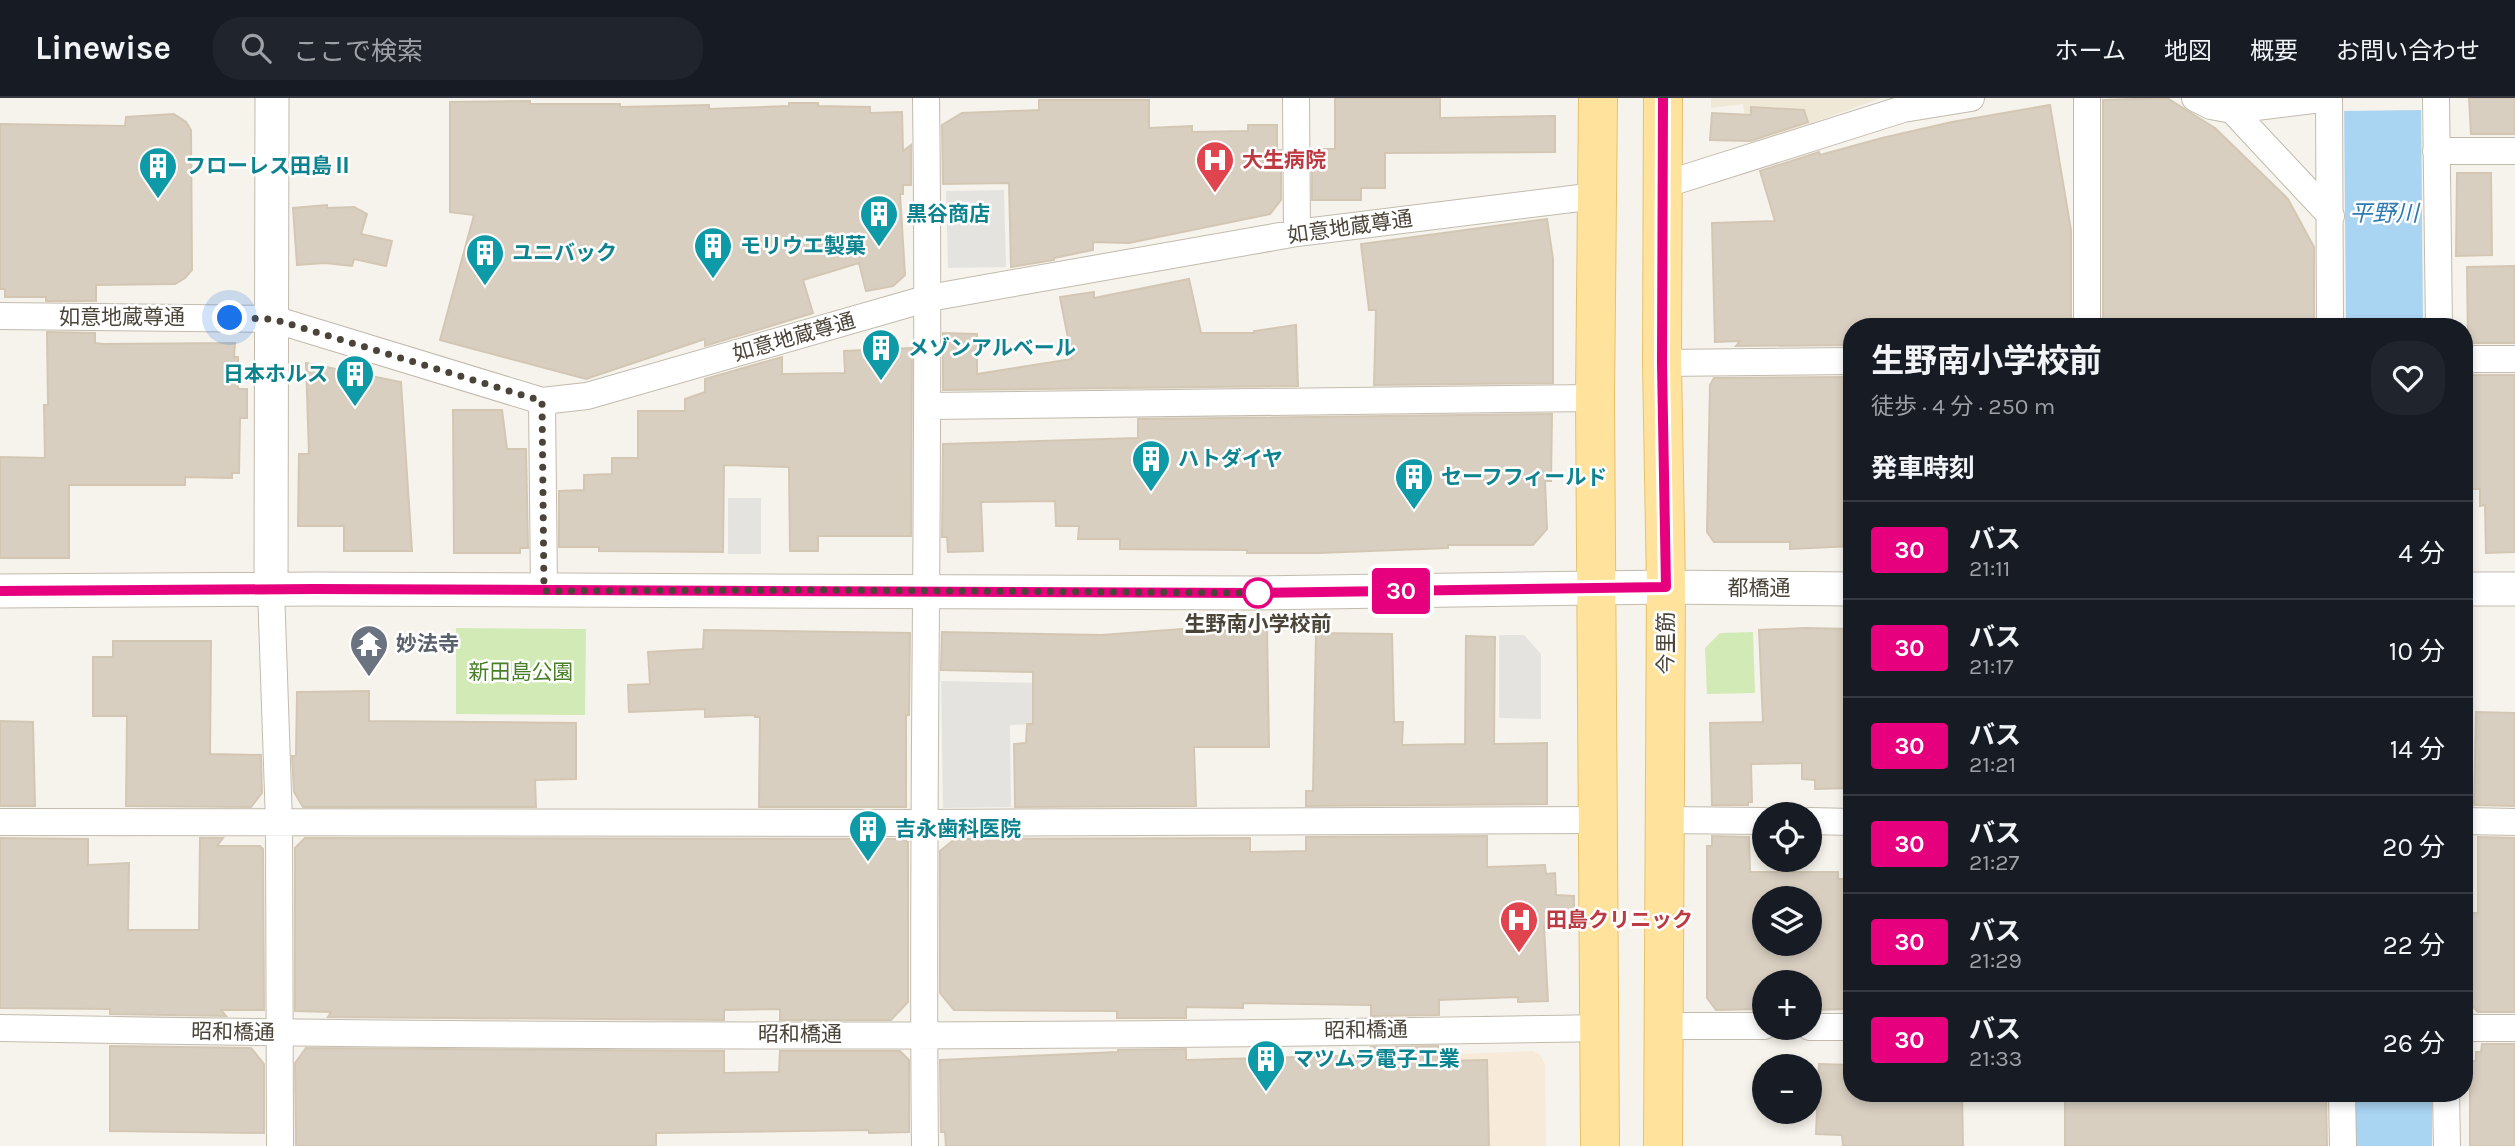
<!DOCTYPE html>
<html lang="ja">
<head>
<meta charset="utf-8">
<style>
  :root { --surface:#171b24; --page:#20242c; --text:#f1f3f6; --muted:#9ea1a6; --line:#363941 }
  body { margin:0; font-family:Karla,"Noto Sans JP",sans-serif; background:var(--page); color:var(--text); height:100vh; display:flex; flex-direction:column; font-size:26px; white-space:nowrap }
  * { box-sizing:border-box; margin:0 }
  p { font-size:23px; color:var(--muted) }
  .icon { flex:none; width:38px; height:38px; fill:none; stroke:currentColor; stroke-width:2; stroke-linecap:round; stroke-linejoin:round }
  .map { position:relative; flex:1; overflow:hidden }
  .sheet { position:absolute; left:1843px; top:220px; width:630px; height:784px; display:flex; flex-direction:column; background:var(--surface); border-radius:28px; box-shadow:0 4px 10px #0003 }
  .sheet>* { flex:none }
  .badge { padding:0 14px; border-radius:5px; font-size:24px; line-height:46px }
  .tools { position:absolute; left:1752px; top:704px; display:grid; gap:14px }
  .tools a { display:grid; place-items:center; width:70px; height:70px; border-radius:50%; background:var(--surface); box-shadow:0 4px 10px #0003; font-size:35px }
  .you { position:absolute; width:35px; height:35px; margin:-18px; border:5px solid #fff; border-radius:50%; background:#1a73e8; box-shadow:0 0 0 10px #1a73e833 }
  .map>.badge { position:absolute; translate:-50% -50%; box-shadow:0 0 0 4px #fff }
  h2 { padding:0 28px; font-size:26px; line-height:63px }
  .round { display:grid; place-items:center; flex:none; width:74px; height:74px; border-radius:28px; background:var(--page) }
  .head { display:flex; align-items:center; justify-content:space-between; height:119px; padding:0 28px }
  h1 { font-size:33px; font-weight:700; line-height:52px }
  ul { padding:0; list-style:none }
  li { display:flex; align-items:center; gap:21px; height:98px; padding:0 28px; border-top:2px solid var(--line) }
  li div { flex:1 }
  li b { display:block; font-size:26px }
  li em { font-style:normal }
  li .badge { min-width:77px; font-weight:700; text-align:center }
  header { display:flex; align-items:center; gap:42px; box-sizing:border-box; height:98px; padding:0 35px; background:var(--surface); border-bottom:2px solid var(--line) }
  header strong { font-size:33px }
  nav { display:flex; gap:38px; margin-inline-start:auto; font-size:24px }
  .search { width:490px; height:63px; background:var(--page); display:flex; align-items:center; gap:18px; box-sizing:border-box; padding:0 24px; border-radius:28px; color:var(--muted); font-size:26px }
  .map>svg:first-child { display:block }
</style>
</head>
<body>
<header>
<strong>Linewise</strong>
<div class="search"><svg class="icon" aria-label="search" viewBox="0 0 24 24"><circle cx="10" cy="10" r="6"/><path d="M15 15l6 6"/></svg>ここで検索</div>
<nav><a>ホーム</a><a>地図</a><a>概要</a><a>お問い合わせ</a></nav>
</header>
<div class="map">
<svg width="2515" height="1048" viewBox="0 0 2515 1048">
  <rect width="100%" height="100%" fill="#f6f3ec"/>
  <!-- commercial -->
  <path fill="#f7ead8" d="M 1533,953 L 1540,957 L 1545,966 L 1546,1048 L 1439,1048 L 1436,957 Z"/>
  <!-- education -->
  <path fill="#efe8d6" d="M 1711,0 L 1882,0 L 1750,47 L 1743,6 L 1711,10 Z"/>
  <!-- green -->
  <path fill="#d2eab5" d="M 456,530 L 586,531 L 585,617 L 456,616 Z
    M 1753,534 L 1755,595 L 1707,596 L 1705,550 L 1720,535 Z"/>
  <!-- parking -->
  <path fill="#e5e3e0" d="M 1004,92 L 1006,169 L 948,170 L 946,93 Z
    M 728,400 L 761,400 L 761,456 L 728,456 Z
    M 1499,537 L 1524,537 L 1541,556 L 1541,621 L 1499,620 Z
    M 941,583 L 1050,585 L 1050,626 L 1010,627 L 1011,709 L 943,710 Z"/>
  <!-- water -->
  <path fill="#a9d4f2" d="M 2344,0 L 2421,0 L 2423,229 L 2346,229 Z
    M 2354,996 L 2432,996 L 2432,1048 L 2355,1048 Z"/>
  <!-- pier -->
  <path fill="#f6f3ec" d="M 2341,0 L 2424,0 L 2424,12 L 2341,13 Z"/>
  <!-- building -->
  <path fill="#d8cfc1" stroke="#d3c7b4" stroke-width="2" fill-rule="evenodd" d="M 1335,0 L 1440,0 L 1440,20 L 1555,18 L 1555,54 L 1385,55 L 1385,90 L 1361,90 L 1361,102 L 1312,102 L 1312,51 L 1335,51 Z
    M 2167,0 L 2215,30 L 2288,101 L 2314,149 L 2314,229 L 2103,229 L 2103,2 Z
    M 2469,0 L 2515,0 L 2515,36 L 2471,36 Z
    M 1039,2 L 1149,2 L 1149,30 L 1192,28 L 1192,34 L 1248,33 L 1248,27 L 1277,27 L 1277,52 L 1281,52 L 1281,102 L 1270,116 L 1129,145 L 1093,144 L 1093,152 L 1054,160 L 1054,162 L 1011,169 L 1009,85 L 943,86 L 942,27 L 962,15 L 1039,12 Z
    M 530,3 L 530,6 L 620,6 L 620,9 L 709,7 L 709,11 L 789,8 L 789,5 L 818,5 L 818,8 L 870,9 L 870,15 L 902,14 L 903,53 L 911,47 L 911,87 L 903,87 L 903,96 L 900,96 L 905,177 L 893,188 L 866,193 L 859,165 L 803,182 L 813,215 L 705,248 L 705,241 L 586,281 L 440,242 L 474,117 L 450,114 L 450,4 Z
    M 2050,7 L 2071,132 L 2071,229 L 1852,229 L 1852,247 L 1736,248 L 1740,243 L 1715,244 L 1712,125 L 1775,123 L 1760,73 L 1819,54 L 1820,57 L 1882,40 L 1952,24 Z
    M 1751,9 L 1804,12 L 1808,24 L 1750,43 L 1710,42 L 1712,15 L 1751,17 Z
    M 174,16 L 186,24 L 191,32 L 192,172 L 185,180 L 175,186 L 96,187 L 96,203 L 46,203 L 46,199 L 5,199 L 5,191 L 0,191 L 0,26 L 125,28 L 126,19 Z
    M 2457,75 L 2491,75 L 2492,157 L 2456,158 Z
    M 327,107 L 327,110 L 354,109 L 367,116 L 361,136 L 392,143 L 386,168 L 354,161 L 352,168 L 325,165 L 297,167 L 293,110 Z
    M 1547,121 L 1553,161 L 1553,285 L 1374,287 L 1376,212 L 1369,212 L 1361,146 Z
    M 2515,168 L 2515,245 L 2468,245 L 2467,169 Z
    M 1189,181 L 1201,235 L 1254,235 L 1254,233 L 1296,227 L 1298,288 L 943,292 L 943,235 L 977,236 L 977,276 L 1072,261 L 1060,199 L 1094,194 L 1094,200 Z
    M 47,234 L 95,235 L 95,245 L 103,246 L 235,245 L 234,259 L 238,259 L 238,291 L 247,291 L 247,320 L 240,320 L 239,375 L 232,375 L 232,380 L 185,379 L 185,387 L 69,387 L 69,460 L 0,460 L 0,359 L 45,360 L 44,307 L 48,307 Z
    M 912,250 L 911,438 L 818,438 L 818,453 L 790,453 L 789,369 L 724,367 L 723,454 L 599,453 L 599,449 L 559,449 L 559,393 L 584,392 L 584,377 L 612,376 L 612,360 L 638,360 L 638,313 L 685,313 L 685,301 L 705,294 L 705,281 L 782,259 L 782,276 L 845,275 L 844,253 Z
    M 306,265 L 401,284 L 412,453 L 344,453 L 344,428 L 298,428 L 299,356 L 309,356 Z
    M 2469,277 L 2515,277 L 2515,454 L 2486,455 L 2485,407 L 2480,408 L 2480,391 L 2464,391 L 2464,280 L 2469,280 Z
    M 1852,279 L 1852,448 L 1790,451 L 1790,444 L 1714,444 L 1707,434 L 1710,287 L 1714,280 Z
    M 453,312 L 502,312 L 507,351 L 526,351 L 528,450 L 520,450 L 520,455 L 454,455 Z
    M 1552,316 L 1551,383 L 1545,383 L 1547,431 L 1533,447 L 1448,447 L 1448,450 L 1319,455 L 1247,455 L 1247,452 L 1120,451 L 1120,441 L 1078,441 L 1079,428 L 1056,428 L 1055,403 L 981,404 L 983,453 L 948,454 L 947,439 L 942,439 L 943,346 L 1138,340 L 1138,321 Z
    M 1195,530 L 1195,533 L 1267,532 L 1269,649 L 1194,649 L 1196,708 L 1015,709 L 1014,646 L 1026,645 L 1027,626 L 1033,626 L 1033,574 L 941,572 L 942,534 L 1101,537 Z
    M 1805,530 L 1852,531 L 1851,690 L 1815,691 L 1815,682 L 1802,681 L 1802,665 L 1751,666 L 1752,704 L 1748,704 L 1748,707 L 1712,707 L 1710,625 L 1763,624 L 1759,532 Z
    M 704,532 L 910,535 L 909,617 L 906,617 L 906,709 L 759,709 L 760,619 L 755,619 L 755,617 L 705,619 L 705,611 L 629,614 L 628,587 L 650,586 L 648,554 L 703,551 Z
    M 1316,535 L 1392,536 L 1394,624 L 1403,624 L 1402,647 L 1465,646 L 1466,538 L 1495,539 L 1494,646 L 1547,645 L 1547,706 L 1306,708 L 1306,693 L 1313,693 Z
    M 113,543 L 211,543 L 210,656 L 261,657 L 262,695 L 251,709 L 126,708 L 127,618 L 93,618 L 93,559 L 113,559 Z
    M 369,593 L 369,623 L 576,625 L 576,681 L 535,682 L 536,709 L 303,709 L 294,694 L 292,658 L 296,658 L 297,594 Z
    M 2476,614 L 2515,615 L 2515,708 L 2474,707 Z
    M 0,623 L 33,624 L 35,708 L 0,708 Z
    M 1487,738 L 1487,769 L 1545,767 L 1546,776 L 1555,775 L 1556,797 L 1574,798 L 1574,824 L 1544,828 L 1548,903 L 1518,904 L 1518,899 L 1439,902 L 1439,917 L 1371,918 L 1371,907 L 1243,905 L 1243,910 L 1186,909 L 1186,920 L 1117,920 L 1117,913 L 954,912 L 940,895 L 940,753 L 955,741 L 1250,740 L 1250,754 L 1306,753 L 1306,739 Z
    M 1712,738 L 1749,739 L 1750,774 L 1838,774 L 1838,781 L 1852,781 L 1852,911 L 1810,912 L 1810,884 L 1764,884 L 1764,911 L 1716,912 L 1707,900 L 1707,748 L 1712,748 ZM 1764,800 L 1810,800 L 1810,845 L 1764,845 Z
    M 2478,739 L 2515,740 L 2515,914 L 2478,914 L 2464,899 L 2464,815 L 2478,815 Z
    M 0,740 L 88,741 L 88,767 L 129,765 L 128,832 L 199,832 L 200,740 L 223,740 L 217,748 L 260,748 L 263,751 L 264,912 L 221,912 L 226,918 L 110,916 L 110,911 L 0,910 Z
    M 305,740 L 906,741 L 906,744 L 908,744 L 908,904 L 891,922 L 780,922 L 780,911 L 724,912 L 724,922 L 328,919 L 331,914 L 295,913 L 295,750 Z
    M 2482,946 L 2515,946 L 2515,1048 L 2470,1048 L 2470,963 L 2476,963 L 2476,954 L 2481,954 Z
    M 110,948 L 251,950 L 264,966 L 264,1035 L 110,1033 Z
    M 1438,948 L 1438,963 L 1487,962 L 1489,1048 L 946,1048 L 945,1034 L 941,1034 L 940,962 L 1118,954 L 1118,952 L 1186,951 L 1186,962 L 1370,957 L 1371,949 Z
    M 306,950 L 724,953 L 724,975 L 779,974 L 780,953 L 900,953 L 909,962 L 909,1034 L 869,1035 L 869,1032 L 656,1035 L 656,1048 L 296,1048 L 295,965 Z
    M 1819,966 L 1852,967 L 1852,996 L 1962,996 L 1963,1048 L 1843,1048 L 1842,1037 L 1816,1036 Z
    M 2065,996 L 2326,996 L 2327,1048 L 2065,1048 Z"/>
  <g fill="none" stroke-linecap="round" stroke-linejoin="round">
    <defs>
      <path id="minor" d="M 1296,0 L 1297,135
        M 2087,0 L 2087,229
        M 2195,0 L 2211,8 L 2232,12 L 2331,118
        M 2329,0 L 2330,229
        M 2436,0 L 2439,229
        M 2232,12 L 2329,0
        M 2436,53 L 2515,53
        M 1663,87 L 1903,11 L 1971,0
        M 0,218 L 273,221 L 542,303 L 587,298 L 929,200 L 1297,135 L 1596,98
        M 2464,261 L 2515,261
        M 1662,265 L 1852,263
        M 542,303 L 544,493
        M 928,308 L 1595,300
        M 271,491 L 279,724 L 280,1048
        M 1664,722 L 1764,723
        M 1810,723 L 1852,724
        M 2464,723 L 2515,724
        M 0,724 L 925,725 L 1598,722
        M 1663,928 L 1764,928
        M 1810,929 L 1852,929
        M 0,930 C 533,940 1066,940 1599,930
        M 2464,930 L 2515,930
        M 2342,996 L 2343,1048
        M 2446,996 L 2447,1048
        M 925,1048 C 921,699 931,349 926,0"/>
      <path id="tertiary" d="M 271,491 L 272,0
        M 2464,491 L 2515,491
        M 0,493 L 314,491 L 1257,495 L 1666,489 L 1852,491"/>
      <path id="primary" d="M 1598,0 L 1595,300 L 1600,1048
        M 1663,0 L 1662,265 L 1666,489 L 1663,1048"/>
    </defs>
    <!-- minor casing -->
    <use href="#minor" stroke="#c2bbae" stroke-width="28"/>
    <!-- tertiary casing -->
    <use href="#tertiary" stroke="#c2bbae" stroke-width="35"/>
    <!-- primary casing -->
    <use href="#primary" stroke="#e6c16a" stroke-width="40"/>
    <!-- minor -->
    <use href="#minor" stroke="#fff" stroke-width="26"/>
    <!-- tertiary -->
    <use href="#tertiary" stroke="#fff" stroke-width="33"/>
    <!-- primary -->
    <use href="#primary" stroke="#ffe39c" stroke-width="38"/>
  </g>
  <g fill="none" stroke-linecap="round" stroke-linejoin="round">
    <defs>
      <path id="line" d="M 0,493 L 314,491 L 1257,495 L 1666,489 L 1662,265 L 1663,0"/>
    </defs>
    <!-- line casing -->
    <use href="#line" stroke="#fff" stroke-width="16"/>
    <!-- line -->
    <use href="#line" stroke="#e6007e" stroke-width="10"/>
    <!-- walk -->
    <path stroke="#4b4439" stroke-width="7" stroke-dasharray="0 12.6" d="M 230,220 L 273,221 L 542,303 L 544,493 L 812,492 L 1258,495"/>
  </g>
  <!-- icons -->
  <defs>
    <symbol id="hospital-pin" viewBox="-11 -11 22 30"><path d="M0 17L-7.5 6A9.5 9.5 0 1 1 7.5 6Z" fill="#e0444e" stroke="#fff"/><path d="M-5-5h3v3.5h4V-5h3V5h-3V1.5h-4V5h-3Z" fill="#fff"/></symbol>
    <symbol id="building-pin" viewBox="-11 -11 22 30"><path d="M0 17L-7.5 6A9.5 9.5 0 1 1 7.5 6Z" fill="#0f9aa8" stroke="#fff"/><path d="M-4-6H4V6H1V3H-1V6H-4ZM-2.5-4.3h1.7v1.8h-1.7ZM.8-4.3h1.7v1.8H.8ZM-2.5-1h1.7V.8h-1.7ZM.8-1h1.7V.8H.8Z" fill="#fff"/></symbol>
    <symbol id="temple-pin" viewBox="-11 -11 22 30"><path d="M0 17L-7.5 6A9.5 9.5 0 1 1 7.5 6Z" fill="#6b7280" stroke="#fff"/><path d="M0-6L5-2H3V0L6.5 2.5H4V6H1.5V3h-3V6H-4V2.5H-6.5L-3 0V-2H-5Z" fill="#fff"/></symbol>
  </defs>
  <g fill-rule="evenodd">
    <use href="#hospital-pin" x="1193" y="40" width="44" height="60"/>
    <use href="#building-pin" x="136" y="46" width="44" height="60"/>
    <use href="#building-pin" x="857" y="94" width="44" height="60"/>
    <use href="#building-pin" x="691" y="126" width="44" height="60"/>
    <use href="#building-pin" x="463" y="133" width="44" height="60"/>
    <use href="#building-pin" x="859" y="228" width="44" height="60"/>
    <use href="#building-pin" x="333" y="254" width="44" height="60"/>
    <use href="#building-pin" x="1129" y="339" width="44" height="60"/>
    <use href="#building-pin" x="1392" y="357" width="44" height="60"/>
    <use href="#temple-pin" x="347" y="524" width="44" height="60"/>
    <use href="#building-pin" x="846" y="709" width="44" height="60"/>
    <use href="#hospital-pin" x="1497" y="800" width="44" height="60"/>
    <use href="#building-pin" x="1244" y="939" width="44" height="60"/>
  </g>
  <!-- markers -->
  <circle fill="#fff" stroke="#e6007e" stroke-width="3.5" cx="1258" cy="495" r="14"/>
  <g text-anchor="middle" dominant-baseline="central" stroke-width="5" stroke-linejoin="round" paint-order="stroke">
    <!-- health labels -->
    <g font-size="21" font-weight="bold" fill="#be3a42" stroke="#fff" text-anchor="start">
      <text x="1242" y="62">大生病院</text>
      <text x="1546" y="822">田島クリニック</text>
    </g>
    <!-- culture labels -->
    <g font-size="21" font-weight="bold" fill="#0d838f" stroke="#fff" text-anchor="start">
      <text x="185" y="68">フローレス田島Ⅱ</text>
      <text x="906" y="116">黒谷商店</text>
      <text x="740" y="148">モリウエ製菓</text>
      <text x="512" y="155">ユニバック</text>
      <text x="908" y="250">メゾンアルベール</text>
      <text x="328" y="276" text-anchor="end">日本ホルス</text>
      <text x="1178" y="361">ハトダイヤ</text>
      <text x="1441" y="379">セーフフィールド</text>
      <text x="895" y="731">吉永歯科医院</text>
      <text x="1293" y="961">マツムラ電子工業</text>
    </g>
    <!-- street labels -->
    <g font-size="21" fill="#4b4439" stroke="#fff">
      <text transform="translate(1350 129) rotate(-8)">如意地蔵尊通</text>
      <text x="122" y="219">如意地蔵尊通</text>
      <text transform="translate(794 239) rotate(-16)">如意地蔵尊通</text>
      <text x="1759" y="490">都橋通</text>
      <text transform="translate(1666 545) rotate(-90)">今里筋</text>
      <text transform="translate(1366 932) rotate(-1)">昭和橋通</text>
      <text transform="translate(233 934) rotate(1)">昭和橋通</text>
      <text x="800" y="936">昭和橋通</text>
    </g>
    <!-- stop labels -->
    <g font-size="21" font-weight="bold" fill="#4b4439" stroke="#fff">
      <text x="1258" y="526">生野南小学校前</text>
    </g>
    <!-- worship labels -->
    <g font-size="21" font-weight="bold" fill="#5b616d" stroke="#fff" text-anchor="start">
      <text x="396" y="546">妙法寺</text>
    </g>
    <!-- park labels -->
    <g font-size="21" fill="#4a7f2a" stroke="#fff">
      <text x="521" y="574">新田島公園</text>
    </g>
    <!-- water labels -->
    <g font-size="23" font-style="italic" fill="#2e7ab2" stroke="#fff">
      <text x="2384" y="115">平野川</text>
    </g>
  </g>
</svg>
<div class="tools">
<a><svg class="icon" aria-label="locate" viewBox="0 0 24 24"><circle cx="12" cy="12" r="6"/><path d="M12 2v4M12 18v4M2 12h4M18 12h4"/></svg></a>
<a><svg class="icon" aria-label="layers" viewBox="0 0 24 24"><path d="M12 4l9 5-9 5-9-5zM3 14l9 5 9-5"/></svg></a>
<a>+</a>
<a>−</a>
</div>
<div class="you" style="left:230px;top:220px"></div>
<b class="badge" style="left:1401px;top:493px;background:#e6007e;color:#fff">30</b>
<section class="sheet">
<div class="head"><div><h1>生野南小学校前</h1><p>徒歩 · 4 分 · 250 m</p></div><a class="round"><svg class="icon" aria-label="heart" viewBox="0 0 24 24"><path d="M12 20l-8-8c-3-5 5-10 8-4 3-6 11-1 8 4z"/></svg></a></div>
<h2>発車時刻</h2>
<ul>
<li><span class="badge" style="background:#e6007e;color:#fff">30</span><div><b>バス</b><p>21:11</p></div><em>4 分</em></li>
<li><span class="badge" style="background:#e6007e;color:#fff">30</span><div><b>バス</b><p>21:17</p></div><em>10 分</em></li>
<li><span class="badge" style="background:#e6007e;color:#fff">30</span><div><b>バス</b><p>21:21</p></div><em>14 分</em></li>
<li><span class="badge" style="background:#e6007e;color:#fff">30</span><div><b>バス</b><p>21:27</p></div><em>20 分</em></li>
<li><span class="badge" style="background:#e6007e;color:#fff">30</span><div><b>バス</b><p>21:29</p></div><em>22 分</em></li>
<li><span class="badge" style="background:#e6007e;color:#fff">30</span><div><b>バス</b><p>21:33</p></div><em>26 分</em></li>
</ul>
</section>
</div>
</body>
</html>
